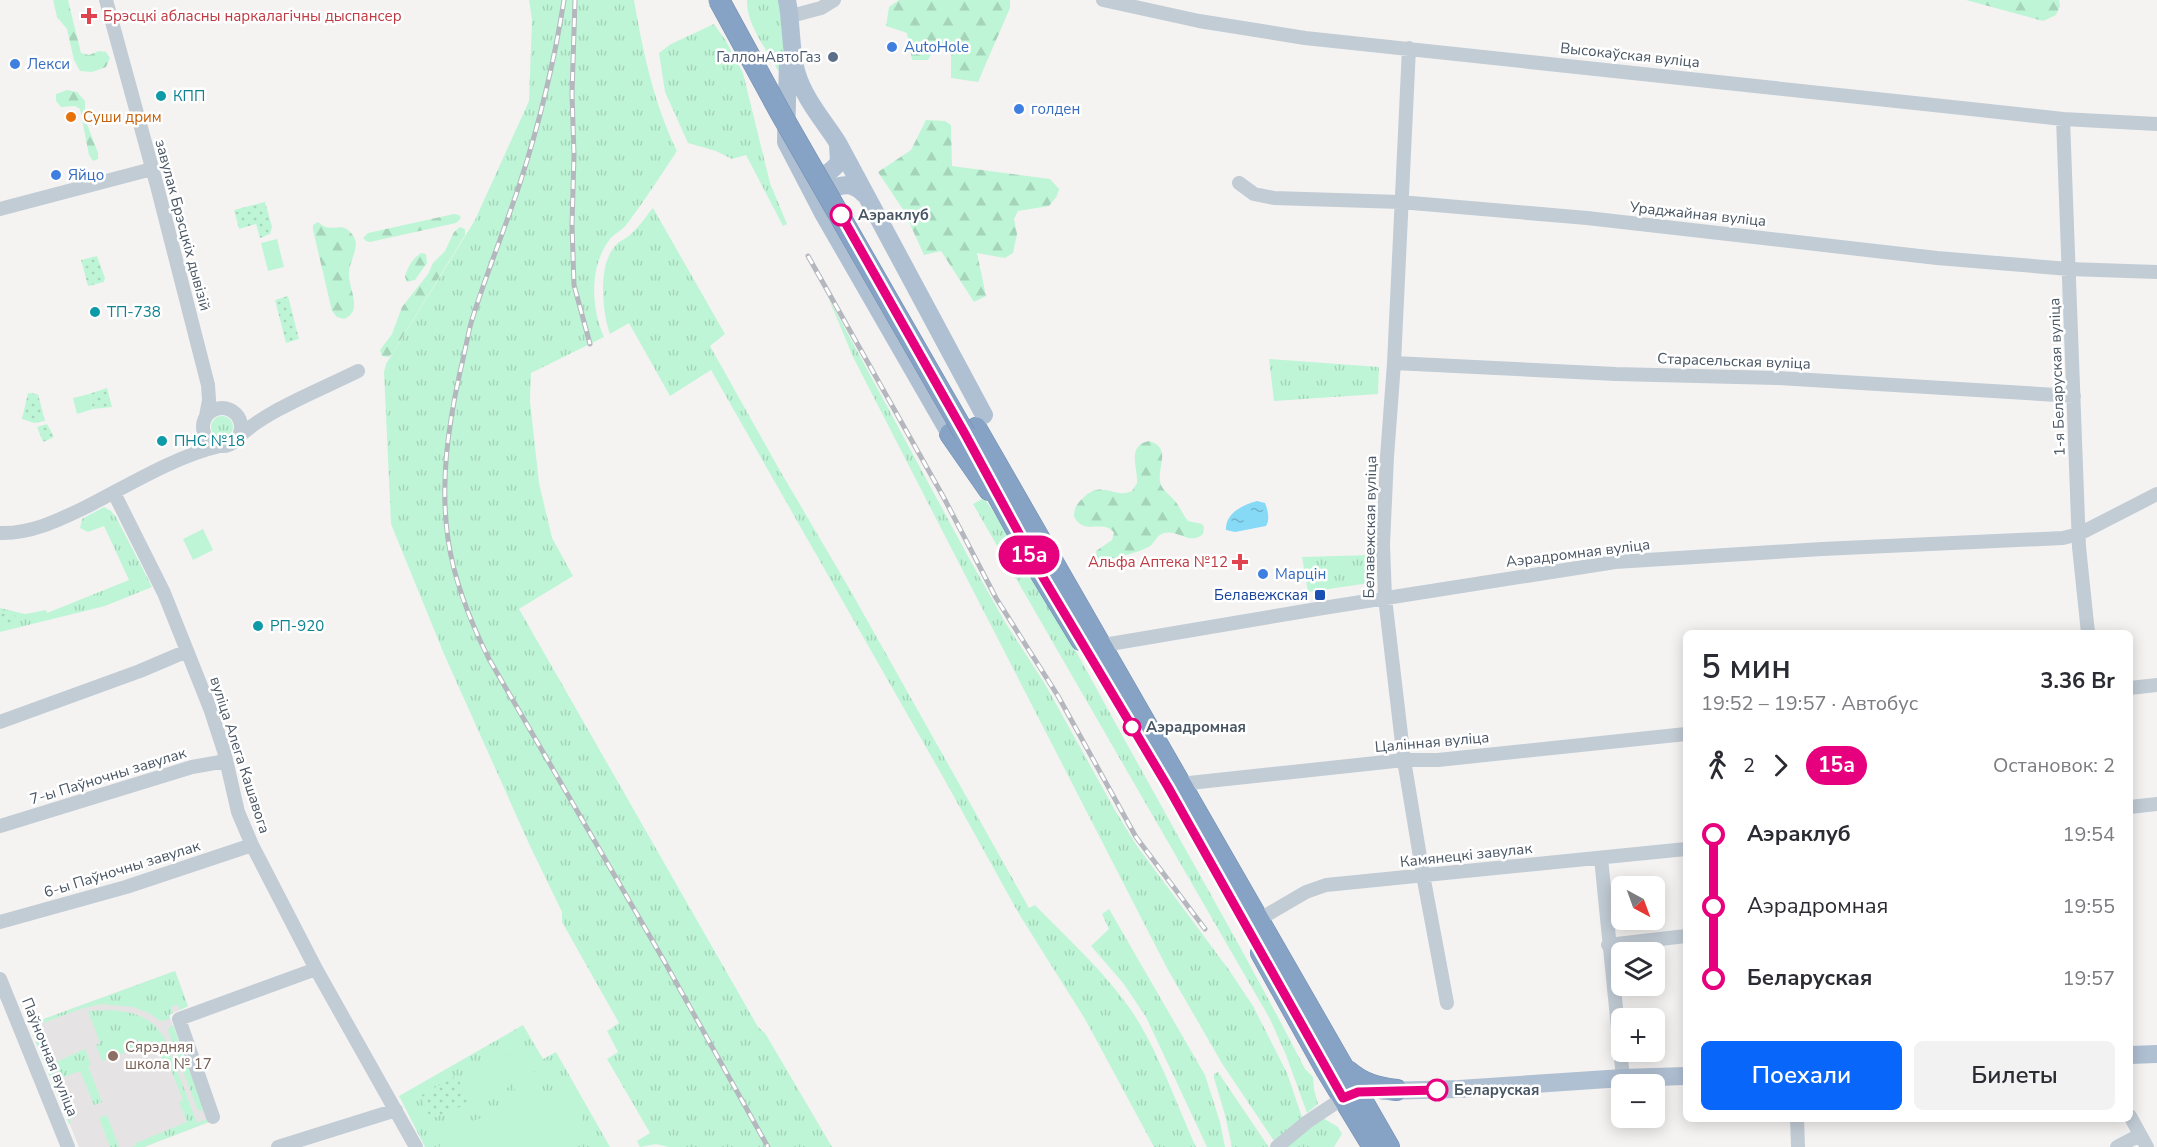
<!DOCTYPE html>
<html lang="ru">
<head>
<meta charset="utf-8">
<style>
  :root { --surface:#fff; --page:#f2f2f3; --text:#2b2b33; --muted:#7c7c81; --accent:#0866fa }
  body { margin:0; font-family:"Nunito Sans",sans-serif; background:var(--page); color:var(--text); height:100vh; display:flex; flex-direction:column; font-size:22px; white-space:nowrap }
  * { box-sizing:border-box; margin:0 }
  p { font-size:20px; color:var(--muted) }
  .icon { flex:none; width:33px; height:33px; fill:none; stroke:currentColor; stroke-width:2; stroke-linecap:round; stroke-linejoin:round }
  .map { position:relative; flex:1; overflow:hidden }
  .side { position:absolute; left:1683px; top:630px; width:450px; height:492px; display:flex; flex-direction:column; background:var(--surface); border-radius:9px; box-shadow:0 3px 15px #0003 }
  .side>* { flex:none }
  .badge { padding:0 12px; border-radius:20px; font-size:21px; line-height:39px }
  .needle { width:39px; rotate:139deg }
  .controls { position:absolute; left:1611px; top:876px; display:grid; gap:12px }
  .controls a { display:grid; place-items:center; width:54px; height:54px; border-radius:9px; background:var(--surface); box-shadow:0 3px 15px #0003; font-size:30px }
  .map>.badge { position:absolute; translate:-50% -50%; box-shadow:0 0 0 3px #fff }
  .legs { display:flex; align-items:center; gap:9px; height:66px; padding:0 18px; font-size:20px }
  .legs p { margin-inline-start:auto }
  .overview { display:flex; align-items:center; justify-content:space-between; height:102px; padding:0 18px }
  h1 { font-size:33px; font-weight:600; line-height:45px }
  .cta { display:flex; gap:12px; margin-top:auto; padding:12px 18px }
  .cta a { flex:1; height:69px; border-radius:9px; background:var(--accent); color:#fff; font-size:24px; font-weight:600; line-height:69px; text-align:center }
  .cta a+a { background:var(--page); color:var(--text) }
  ul { padding:0 18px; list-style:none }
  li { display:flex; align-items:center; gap:21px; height:72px; font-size:22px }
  li i { display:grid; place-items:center; width:9px; height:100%; margin:0 8px; background:currentColor }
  li i::after { content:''; width:15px; height:15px; margin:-8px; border:4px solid; border-radius:50%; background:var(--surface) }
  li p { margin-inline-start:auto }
  li:first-child i { background:linear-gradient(#0000 50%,currentColor 0) }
  li:last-child i { background:linear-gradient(currentColor 50%,#0000 0) }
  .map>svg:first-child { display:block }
</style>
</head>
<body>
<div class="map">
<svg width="2157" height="1147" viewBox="0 0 2157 1147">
  <defs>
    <pattern id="grass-tufts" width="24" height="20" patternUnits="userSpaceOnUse" patternTransform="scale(1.5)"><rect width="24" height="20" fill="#bef5d6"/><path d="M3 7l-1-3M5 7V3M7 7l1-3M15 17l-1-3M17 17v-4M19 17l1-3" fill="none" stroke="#a5d4ba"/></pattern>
    <pattern id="forest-firs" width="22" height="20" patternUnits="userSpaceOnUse" patternTransform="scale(1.5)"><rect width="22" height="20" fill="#bef5d6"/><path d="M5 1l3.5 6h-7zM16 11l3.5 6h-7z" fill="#a5d4ba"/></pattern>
    <pattern id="park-dots" width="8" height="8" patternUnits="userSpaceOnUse" patternTransform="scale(1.5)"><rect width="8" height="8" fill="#bef5d6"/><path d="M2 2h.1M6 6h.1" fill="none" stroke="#a5d4ba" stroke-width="1.8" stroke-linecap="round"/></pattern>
    <pattern id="water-ripples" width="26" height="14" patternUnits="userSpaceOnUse" patternTransform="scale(1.5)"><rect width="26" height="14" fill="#87daf6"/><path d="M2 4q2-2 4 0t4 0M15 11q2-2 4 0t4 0" fill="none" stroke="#70b4cb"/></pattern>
  </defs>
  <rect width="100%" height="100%" fill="#f5f3f2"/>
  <!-- education -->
  <path fill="#e6e3e4" d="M 175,971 L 188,1006 L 169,1015 L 209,1122 L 144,1147 L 79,1147 L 30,1026 L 41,1022 L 41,1020 Z"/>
  <!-- grass -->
  <path fill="url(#grass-tufts)" d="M 529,0 L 634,0 C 643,52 654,104 677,151 C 661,175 645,200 627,224 C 623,230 615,233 610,239 C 589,266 591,308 604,337 L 531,373 L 530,401 L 539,483 L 552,538 L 573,576 L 519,609 L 758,1027 L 765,1033 L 832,1147 L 669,1147 L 656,1144 L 640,1147 L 637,1141 L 650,1133 L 607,1059 L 618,1052 L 607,1031 L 619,1023 L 562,922 L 562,912 L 530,846 L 444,654 L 391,524 L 384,372 L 386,364 L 475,220 L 529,101 L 532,20 Z
    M 747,0 L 782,0 L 785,71 L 780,72 L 777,69 C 766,48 746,24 747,0 Z
    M 714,24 L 726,41 L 743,73 L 770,183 L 787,224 L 783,226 L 746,155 L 732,159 L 716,151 L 688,143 L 665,92 L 659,53 L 671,44 Z
    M 653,208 L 725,334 L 710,346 L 779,469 L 849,588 L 1029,908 L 1035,905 C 1068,939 1104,971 1131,1010 C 1158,1050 1176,1103 1196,1147 L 1154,1147 L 1085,1019 L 1019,914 L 943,777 L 711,370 L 670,396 L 629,323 L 610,334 C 602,311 597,263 617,244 C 621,240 628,238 632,233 C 640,226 646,216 653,208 Z
    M 828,297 L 970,560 L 1005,622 L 1045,684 L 1116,812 L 1137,846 L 1229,970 L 1253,1006 L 1287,1073 L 1302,1117 L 1274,1141 L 1223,1065 L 1168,970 L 853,357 Z
    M 1269,359 L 1379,367 L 1378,394 L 1274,401 Z
    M211 427a11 11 0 1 1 22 0a11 11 0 1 1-22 0Z
    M 984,498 C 1041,582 1087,673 1137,762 C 1193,864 1252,965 1305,1069 L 1313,1077 L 1314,1089 L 1318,1104 L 1307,1113 L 1286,1055 L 1270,1019 L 973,504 Z
    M 104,507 L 111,511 L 116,517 L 152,587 L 105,606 L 0,632 L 0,608 L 25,614 L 46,610 L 47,613 L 129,580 L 104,526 L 88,532 L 80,528 L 82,519 Z
    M 1371,555 L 1370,583 L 1308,592 L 1302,557 Z
    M 1109,909 L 1205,1075 L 1220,1122 L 1225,1147 L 1207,1147 L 1146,1017 L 1123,983 L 1091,946 L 1109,929 L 1102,914 Z
    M 175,971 L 188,1006 L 180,1010 L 177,1004 L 171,1007 L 173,1013 L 169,1015 L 170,1019 L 160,1021 L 149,1013 L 133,1007 L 101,1004 L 80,1009 L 30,1028 L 41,1022 L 41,1020 Z
    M 110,1010 C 135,1012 153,1017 166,1041 L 197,1123 L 207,1119 L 209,1122 L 144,1147 L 131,1147 L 136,1145 L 136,1143 L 187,1122 L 179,1102 L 183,1100 L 168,1062 L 164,1063 L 155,1041 L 102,1061 L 96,1045 L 100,1043 L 88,1011 Z
    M 173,1025 L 204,1110 L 200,1111 L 197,1108 L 169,1034 L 168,1029 Z
    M 523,1025 L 543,1059 L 556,1052 L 610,1147 L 425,1147 L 399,1096 Z
    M 35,1032 L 56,1080 L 55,1084 L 71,1123 L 69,1124 L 32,1033 Z
    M 85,1049 L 91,1065 L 88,1066 L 102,1102 L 94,1105 L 80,1071 L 61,1078 L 54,1063 Z
    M 1218,1072 L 1268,1146 L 1267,1147 L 1232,1147 L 1225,1115 L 1214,1078 L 1214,1074 Z
    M 107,1115 L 119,1147 L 110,1147 L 99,1118 Z
    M 1323,1118 L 1338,1127 L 1342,1134 L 1334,1147 L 1286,1147 Z"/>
  <!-- forest -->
  <path fill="url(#forest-firs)" d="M 53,0 L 68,0 L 81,53 L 89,55 L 99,51 L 106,52 L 110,58 L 106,67 L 92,72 L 80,71 L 74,60 L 67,29 L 57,17 Z
    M 899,0 L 1010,0 L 1010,8 L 978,82 L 951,78 L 951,49 L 935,47 L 928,60 L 912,60 L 907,33 L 886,26 L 889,7 Z
    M 1966,0 L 2059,0 L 2060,6 L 2056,15 L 2043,21 Z
    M 67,90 L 77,92 L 85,101 L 85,119 L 98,153 L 98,159 L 93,161 L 89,155 L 80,109 L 75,106 L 61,107 L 56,101 L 56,94 Z
    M 926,120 L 945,121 L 951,125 L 952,166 L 1050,179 L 1059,189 L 1057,196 L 1049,206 L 1018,211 L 1014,219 L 1017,234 L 1013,253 L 1005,258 L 977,253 L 986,296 L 974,302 L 941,251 L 924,255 L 904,211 L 878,172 L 911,150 Z
    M 454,214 L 459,215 L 461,218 L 456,223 L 370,242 L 366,241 L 363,238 L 368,233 Z
    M 318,222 C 332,235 340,220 351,233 C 363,245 349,259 349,273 C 348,288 364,311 344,319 L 337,317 L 332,311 L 313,230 L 313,225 Z
    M 460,227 L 465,229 L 465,235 L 392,354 L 388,357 L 382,356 L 380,350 L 392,334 L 402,307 L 428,274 L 433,263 L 445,251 L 454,232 Z
    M 421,253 L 426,254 L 427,263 L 415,280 L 407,282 L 405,277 C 407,268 413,258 421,253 Z
    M 1149,441 C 1175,449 1153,471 1162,487 C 1165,492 1171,496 1175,501 C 1180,507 1183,515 1188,521 L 1202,524 L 1204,527 L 1203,534 C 1189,546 1179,529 1164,533 C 1157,535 1155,542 1150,546 C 1141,552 1110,560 1100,560 L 1097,558 L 1096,551 L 1112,540 L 1114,533 C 1104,518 1083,537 1074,516 C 1074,508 1077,504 1082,499 C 1102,478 1114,500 1132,491 L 1137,483 C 1138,467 1126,446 1149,441 Z"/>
  <!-- park -->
  <path fill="url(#park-dots)" d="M 265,202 L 272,227 L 270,234 L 260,238 L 256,224 L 239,229 L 234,210 Z
    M 97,256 L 105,278 L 104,282 L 88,286 L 81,260 Z
    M 288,296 L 299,339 L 286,343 L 275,300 Z
    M 107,388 L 112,407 L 93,409 L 89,394 Z
    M 28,393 L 38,394 L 45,421 L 34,423 L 22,419 Z
    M 47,424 L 54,437 L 43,442 L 37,427 Z
    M 0,611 L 19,617 L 18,622 L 10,626 L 0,623 Z
    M 454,1077 L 459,1080 L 469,1103 L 431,1119 L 420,1096 Z"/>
  <!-- garden -->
  <path fill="#bef5d6" d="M 277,239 L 284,267 L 268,271 L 261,243 Z
    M 89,394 L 93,409 L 77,414 L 73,398 Z
    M 203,529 L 213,550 L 193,560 L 183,539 Z
    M 525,1049 L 539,1084 L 516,1093 L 502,1058 Z
    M 500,1065 L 509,1087 L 472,1102 L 463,1080 Z
    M 550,1091 C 590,1090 594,1132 558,1147 L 439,1147 L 445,1137 L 458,1127 Z"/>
  <!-- water -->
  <path fill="url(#water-ripples)" d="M 1257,501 L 1265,503 C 1268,510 1270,520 1266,526 L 1235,532 L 1226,530 C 1225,513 1243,505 1257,501 Z"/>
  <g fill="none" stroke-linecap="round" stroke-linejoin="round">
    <defs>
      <path id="highway" d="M 976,428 L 1389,1147
        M 950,434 L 989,490
        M 986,475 L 1041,574 L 1081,640
        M 1261,953 L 1325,1068 L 1373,1147
        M 1348,1071 C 1363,1084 1378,1088 1397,1090"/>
    </defs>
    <!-- highway casing -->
    <use href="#highway" stroke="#718db1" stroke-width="22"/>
    <!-- minor -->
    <path stroke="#c2ccd5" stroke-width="14" d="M 106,0 L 157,186 L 208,385 L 209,400 L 206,416
      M 1103,0 L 1199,21 L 1305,38 L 1971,109 L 2063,119 L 2157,124
      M 791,16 L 821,8 L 834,0
      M 1409,48 L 1394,363 L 1387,457 L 1383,545 L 1385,598 L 1404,760 L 1423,875 L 1447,1003
      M 2063,119 L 2079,547 L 2088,633
      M 1239,183 L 1254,194 L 1274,198 L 1400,202 L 1587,218 L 1937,258 L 2069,269 L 2157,272
      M 0,209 L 152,169
      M 1394,363 L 1616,374 L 1777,378 L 2074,396
      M203 427a19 19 0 1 1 38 0a19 19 0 1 1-38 0Z
      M 237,438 C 267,410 320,390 358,371
      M 114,493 L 164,593 L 211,711 L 224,751 L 238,812 L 252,845 L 316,969 L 416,1147
      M 0,533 C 30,534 57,521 84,508 C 126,487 175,456 220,446
      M 1086,648 L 1323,608 L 1615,562 L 1822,549 L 2063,538 L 2079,534 L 2157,494
      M 2130,688 L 2157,685
      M 0,722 L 140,671 L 187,651
      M 1180,784 L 1404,760 L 1438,760 L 1686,734
      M 2130,807 L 2157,804
      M 0,826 L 192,767 L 226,761
      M 1601,858 L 1623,1078
      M 1258,920 L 1306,892 L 1326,885 L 1686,849
      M 0,922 L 126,887 L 252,845
      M 1608,945 L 1686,936
      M 0,979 L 68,1147
      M 2130,1116 L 2147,1147
      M 213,1117 L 179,1019 L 316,969
      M 1797,1119 L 1798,1147
      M 278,1147 L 396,1110
      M 1277,1147 L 1307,1122 L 1343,1098
      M 2117,1147 L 2140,1135"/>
    <!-- major -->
    <path stroke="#b0c0d3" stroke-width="18" d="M 787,0 C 792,24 790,52 797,74 C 805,100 824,121 838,143 L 984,415
      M 788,60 L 786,142 L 824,215 L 950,434
      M 806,173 C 819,180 831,173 839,162 L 838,145
      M 823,205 C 828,184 850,179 864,194
      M 2130,1055 L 2157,1054
      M 1383,1091 L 1459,1089 L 1623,1078 L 1686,1076"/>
    <!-- highway -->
    <use href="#highway" stroke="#86a2c5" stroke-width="21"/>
    <defs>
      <path id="rail" d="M 564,0 C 554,63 539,125 519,186 C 504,231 485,277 471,323 C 467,339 464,356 460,372 C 448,427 440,482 448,539 C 454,581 470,621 489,659 L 663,959 L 768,1147
        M 575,0 L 572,94 L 574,155 L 572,225 L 574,285 L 590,344
        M 808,256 L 944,498 L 996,598 L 1058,696 L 1136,837 L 1205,929"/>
    </defs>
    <!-- rail casing -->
    <use href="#rail" stroke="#b4b7bd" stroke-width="5"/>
    <!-- rail -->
    <use href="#rail" stroke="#fff" stroke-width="3" stroke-dasharray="9" stroke-linecap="butt"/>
    <defs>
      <path id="highway-bridge" d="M 719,0 L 780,112 L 965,434"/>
    </defs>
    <!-- highway-bridge casing -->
    <use href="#highway-bridge" stroke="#718db1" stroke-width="22" stroke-linecap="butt"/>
    <!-- highway-bridge -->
    <use href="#highway-bridge" stroke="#86a2c5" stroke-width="21"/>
  </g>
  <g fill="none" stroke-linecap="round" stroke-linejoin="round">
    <defs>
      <path id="line-1" d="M 841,215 L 965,434 L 1041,574 L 1168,787 L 1343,1098 L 1358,1092 L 1437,1090"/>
    </defs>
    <!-- line-1 casing -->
    <use href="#line-1" stroke="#fff" stroke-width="14"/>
    <!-- line-1 -->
    <use href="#line-1" stroke="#e6007e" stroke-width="9"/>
  </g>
  <!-- markers -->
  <g fill="#e0444e" stroke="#fff" stroke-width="2">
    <path d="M86 7h6v6h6v6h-6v6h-6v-6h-6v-6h6z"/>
    <path d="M1237 553h6v6h6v6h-6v6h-6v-6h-6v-6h6z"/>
  </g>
  <g fill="#3f7fe0" stroke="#fff" stroke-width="2">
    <circle cx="892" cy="47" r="6"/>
    <circle cx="15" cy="64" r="6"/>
    <circle cx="1019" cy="109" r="6"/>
    <circle cx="56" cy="175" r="6"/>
    <circle cx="1263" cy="574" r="6"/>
  </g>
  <circle fill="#5c6f8a" stroke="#fff" stroke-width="2" cx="833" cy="57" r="6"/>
  <g fill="#0f9aa8" stroke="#fff" stroke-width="2">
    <circle cx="161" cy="96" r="6"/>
    <circle cx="95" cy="312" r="6"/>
    <circle cx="162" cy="441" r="6"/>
    <circle cx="258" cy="626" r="6"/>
  </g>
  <circle fill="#e8710a" stroke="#fff" stroke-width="2" cx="71" cy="117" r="6"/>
  <g fill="#fff" stroke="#e6007e" stroke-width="3">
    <circle cx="841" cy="215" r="10"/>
    <circle cx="1132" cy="727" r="8"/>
    <circle cx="1437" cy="1090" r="10"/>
  </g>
  <rect fill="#1a4fb4" stroke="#fff" stroke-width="2" x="1314" y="589" width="12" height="12" rx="3"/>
  <circle fill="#8d6e63" stroke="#fff" stroke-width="2" cx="113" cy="1056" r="6"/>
  <g text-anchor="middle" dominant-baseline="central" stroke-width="5" stroke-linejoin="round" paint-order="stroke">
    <!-- health labels -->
    <g font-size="15" fill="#be3a42" stroke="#fff" text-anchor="start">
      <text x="103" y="16">Брэсцкі абласны наркалагічны дыспансер</text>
      <text x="1228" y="562" text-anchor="end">Альфа Аптека №12</text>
    </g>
    <!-- shop labels -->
    <g font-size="15" fill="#366cbe" stroke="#fff" text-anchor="start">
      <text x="904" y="47">AutoHole</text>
      <text x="27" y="64">Лекси</text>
      <text x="1031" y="109">голден</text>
      <text x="68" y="175">Яйцо</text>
      <text x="1275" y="574">Марцін</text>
    </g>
    <!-- street labels -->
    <g font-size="15" fill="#485563" stroke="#fff">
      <text transform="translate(1630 55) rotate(6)">Высокаўская вуліца</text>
      <text transform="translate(1698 214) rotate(6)">Ураджайная вуліца</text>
      <text transform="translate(183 225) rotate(75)">завулак Брэсцкіх дывізій</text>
      <text transform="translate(1734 361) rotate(2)">Старасельская вуліца</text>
      <text transform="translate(2057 377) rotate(-92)">1-я Беларуская вуліца</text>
      <text transform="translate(1370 527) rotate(-89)">Белавежская вуліца</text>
      <text transform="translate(1578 553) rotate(-7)">Аэрадромная вуліца</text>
      <text transform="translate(1432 742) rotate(-5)">Цалінная вуліца</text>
      <text transform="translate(240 755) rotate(72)">вуліца Алега Кашавога</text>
      <text transform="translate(108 776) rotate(-17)">7-ы Паўночны завулак</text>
      <text transform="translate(1466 855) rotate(-6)">Камянецкі завулак</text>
      <text transform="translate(122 869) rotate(-17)">6-ы Паўночны завулак</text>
      <text transform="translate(50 1057) rotate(68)">Паўночная вуліца</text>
    </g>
    <!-- service labels -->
    <g font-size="15" fill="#4e5e75" stroke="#fff" text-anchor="end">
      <text x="821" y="57">ГаллонАвтоГаз</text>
    </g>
    <!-- culture labels -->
    <g font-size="15" fill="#0d838f" stroke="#fff" text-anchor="start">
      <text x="173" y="96">КПП</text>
      <text x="107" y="312">ТП-738</text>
      <text x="174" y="441">ПНС №18</text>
      <text x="270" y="626">РП-920</text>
    </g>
    <!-- food labels -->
    <g font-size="15" fill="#c56008" stroke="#fff" text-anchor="start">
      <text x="83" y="117">Суши дрим</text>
    </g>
    <!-- stop labels -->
    <g font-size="15" font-weight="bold" fill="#485563" stroke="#fff" text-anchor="start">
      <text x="858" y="215">Аэраклуб</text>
      <text x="1146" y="727">Аэрадромная</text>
      <text x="1454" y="1090">Беларуская</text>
    </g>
    <!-- transit labels -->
    <g font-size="15" fill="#164399" stroke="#fff" text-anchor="end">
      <text x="1308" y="595">Белавежская</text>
    </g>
    <!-- education labels -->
    <g font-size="15" fill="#785e54" stroke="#fff" text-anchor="start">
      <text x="125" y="1047">Сярэдняя<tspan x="125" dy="17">школа № 17</tspan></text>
    </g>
  </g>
</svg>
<div class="controls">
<a><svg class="needle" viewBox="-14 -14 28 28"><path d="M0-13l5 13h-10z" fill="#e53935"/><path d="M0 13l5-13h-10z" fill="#7c7c81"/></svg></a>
<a><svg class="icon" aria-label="layers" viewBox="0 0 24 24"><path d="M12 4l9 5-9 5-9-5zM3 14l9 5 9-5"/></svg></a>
<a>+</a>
<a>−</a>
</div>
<b class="badge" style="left:1029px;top:555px;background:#e6007e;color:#fff">15а</b>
<section class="side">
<div class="overview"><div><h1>5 мин</h1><p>19:52 – 19:57 · Автобус</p></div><b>3.36 Br</b></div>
<div class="legs"><svg class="icon" aria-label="walk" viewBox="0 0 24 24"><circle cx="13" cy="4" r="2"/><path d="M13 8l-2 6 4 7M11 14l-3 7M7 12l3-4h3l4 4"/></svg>2<svg class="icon" aria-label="forward" viewBox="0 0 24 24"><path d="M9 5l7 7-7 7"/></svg><b class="badge" style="background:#e6007e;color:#fff">15а</b><p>Остановок: 2</p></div>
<ul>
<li><i style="color:#e6007e"></i><b>Аэраклуб</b><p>19:54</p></li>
<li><i style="color:#e6007e"></i><span>Аэрадромная</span><p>19:55</p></li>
<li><i style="color:#e6007e"></i><b>Беларуская</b><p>19:57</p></li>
</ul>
<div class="cta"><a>Поехали</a><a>Билеты</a></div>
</section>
</div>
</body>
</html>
